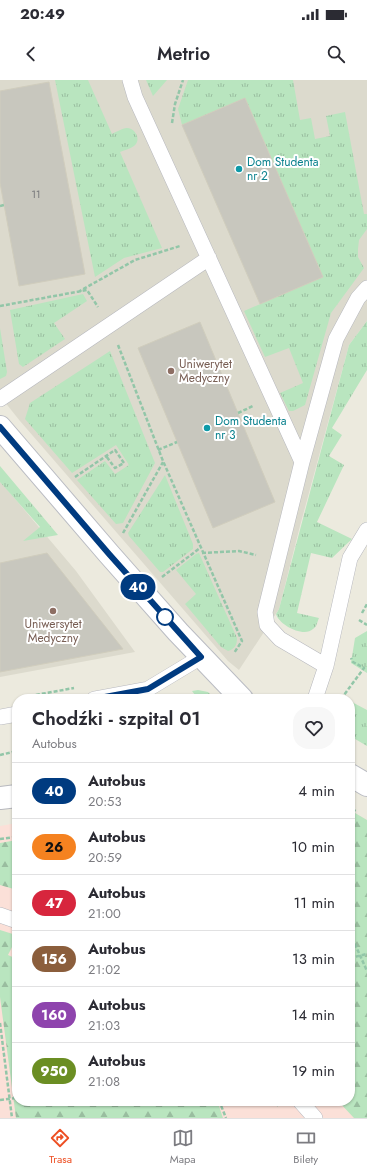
<!DOCTYPE html>
<html lang="pl">
<head>
<meta charset="utf-8">
<style>
  :root { --surface:#fff; --page:#f7f7f7; --text:#2b2b33; --muted:#7c7c81; --line:#e1e1e2; --accent:#ed4f23 }
  body { margin:0; font-family:Jost,sans-serif; background:var(--page); color:var(--text); height:100vh; display:flex; flex-direction:column; font-size:15px; white-space:nowrap }
  * { box-sizing:border-box; margin:0 }
  p { font-size:13px; color:var(--muted) }
  .icon { flex:none; width:22px; height:22px; fill:none; stroke:currentColor; stroke-width:2; stroke-linecap:round; stroke-linejoin:round }
  .map { position:relative; flex:1; overflow:hidden }
  .drawer { position:absolute; left:12px; top:614px; width:343px; height:412px; display:flex; flex-direction:column; background:var(--surface); border-radius:16px; box-shadow:0 1px 3px #0004 }
  .drawer>* { flex:none }
  .badge { padding:0 8px; border-radius:13px; font-size:14px; line-height:26px }
  .map>.badge { position:absolute; translate:-50% -50%; box-shadow:0 0 0 2px #fff }
  .round { display:grid; place-items:center; flex:none; width:42px; height:42px; border-radius:16px; background:var(--page) }
  .head { display:flex; align-items:center; justify-content:space-between; height:68px; padding:0 20px }
  h1 { font-size:19px; font-weight:600; line-height:30px }
  ul { padding:0; list-style:none }
  li { display:flex; align-items:center; gap:12px; height:56px; padding:0 20px; border-top:1px solid var(--line) }
  li div { flex:1 }
  li b { display:block; font-size:15px }
  li em { font-style:normal }
  li .badge { min-width:44px; font-weight:700; text-align:center }
  .status { display:flex; justify-content:space-between; align-items:center; height:28px; padding:0 20px; background:var(--surface); direction:ltr }
  .status svg { height:11px; fill:currentColor }
  header { display:flex; justify-content:space-between; align-items:center; height:52px; padding:0 20px; background:var(--surface); font-size:18px; font-weight:600 }
  .tabs { display:flex; justify-content:space-around; align-items:center; height:56px; border-top:1px solid var(--line); background:var(--surface); font-size:11px; color:var(--muted) }
  .tabs a { display:grid; justify-items:center; gap:2px }
  .tabs .on { color:var(--accent) }
  .map>svg:first-child { display:block }
</style>
</head>
<body>
<div class="status"><b>20:49</b><svg viewBox="0 0 49 12"><path d="M0 12V9h3v3zM5 12V6h3v6zM10 12V3h3v9zM15 12V0h3v12zM26 1h20v11H26zM47 4h2v5h-2z"/></svg></div>
<header><svg class="icon" aria-label="back" viewBox="0 0 24 24"><path d="M15 5l-7 7 7 7"/></svg>Metrio<svg class="icon" aria-label="search" viewBox="0 0 24 24"><circle cx="10" cy="10" r="6"/><path d="M15 15l6 6"/></svg></header>
<div class="map">
<svg width="367" height="1038" viewBox="0 0 367 1038">
  <defs>
    <pattern id="grass-tufts" width="24" height="20" patternUnits="userSpaceOnUse"><rect width="24" height="20" fill="#b9e5bf"/><path d="M3 7l-1-3M5 7V3M7 7l1-3M15 17l-1-3M17 17v-4M19 17l1-3" fill="none" stroke="#99bd9f"/></pattern>
    <pattern id="forest-firs" width="22" height="20" patternUnits="userSpaceOnUse"><rect width="22" height="20" fill="#b9e5bf"/><path d="M5 1l3.5 6h-7zM16 11l3.5 6h-7z" fill="#99bd9f"/></pattern>
  </defs>
  <rect width="100%" height="100%" fill="#eceade"/>
  <!-- education -->
  <path fill="#dcdacd" d="M 0,0 L 367,0 L 367,241 L 349,265 L 300,446 L 279,529 L 239,590 L 228,581 L 20,341 L 0,316 Z
    M 0,401 L 76,491 L 135,572 L 0,597 Z"/>
  <!-- medical -->
  <path fill="#fbe0d8" d="M 350,730 L 367,740 L 367,1038 L 0,1038 L 0,746 L 17,743 L 17,1021 L 350,1021 Z"/>
  <!-- grass -->
  <path fill="url(#grass-tufts)" d="M 55,0 L 88,0 L 112,54 C 116,52 121,49 126,48 C 135,47 142,60 134,66 C 130,69 124,70 120,72 L 162,168 L 124,178 L 95,197 Z
    M 146,0 L 167,0 L 153,16 Z
    M 188,0 L 293,0 L 300,40 L 311,38 L 315,59 L 330,56 L 326,36 L 345,32 L 364,134 L 367,134 L 367,149 L 359,160 L 358,169 L 358,177 L 364,188 L 331,233 L 305,325 L 293,331 L 289,331 L 280,313 L 303,303 L 289,268 L 265,277 L 244,231 L 323,197 L 245,18 L 182,45 L 178,29 Z
    M 83,214 L 87,221 L 54,243 L 65,259 L 23,287 L 19,284 L 10,230 Z
    M 367,241 L 367,290 L 332,348 L 342,355 L 329,376 L 344,385 L 317,442 L 352,459 L 332,478 L 311,473 L 297,533 L 319,538 C 317,542 317,547 313,549 C 304,558 279,545 276,534 L 279,529 L 349,265 Z
    M 0,248 L 7,292 L 6,296 L 0,299 Z
    M 110,271 L 155,383 L 123,443 L 116,444 L 77,400 L 105,381 L 115,394 L 129,385 L 116,365 L 72,393 L 25,339 L 30,323 Z
    M 0,386 L 58,455 L 23,461 L 40,447 L 0,402 Z
    M 165,395 L 193,464 L 193,469 L 163,492 L 160,492 L 129,456 L 128,453 Z
    M 199,473 L 237,558 C 237,565 235,569 228,571 L 221,567 L 185,524 L 196,514 L 176,490 L 196,474 Z
    M 367,551 L 367,593 L 351,583 L 355,558 Z
    M 198,610 L 208,612 L 215,619 L 198,619 L 192,611 Z
    M 350,621 L 367,630 L 367,666 L 350,656 Z"/>
  <!-- forest -->
  <path fill="url(#forest-firs)" d="M 350,730 L 367,740 L 367,1038 L 354,1038 L 338,1021 L 350,1021 Z
    M 17,760 L 17,810 L 0,805 L 0,763 Z
    M 0,850 L 16,855 L 16,859 L 8,875 L 17,879 L 17,1021 L 219,1021 L 218,1023 L 223,1038 L 16,1038 L 0,917 Z"/>
  <!-- building -->
  <path fill="#c8c7be" stroke="#d0cdbd" d="M 49,2 L 85,194 L 19,206 L 0,103 L 0,11 Z
    M 245,18 L 323,197 L 260,224 L 182,45 Z
    M 200,242 L 275,422 L 213,448 L 138,268 Z
    M 47,473 L 123,569 L 0,592 L 0,483 Z"/>
  <g fill="none" stroke-linecap="round" stroke-linejoin="round">
    <defs>
      <path id="lane" d="M 130,0 L 135,17 L 302,382 L 336,259 L 358,218 L 367,208
        M 0,319 L 209,178
        M 302,382 L 265,532 L 267,545 L 280,559 L 326,586
        M 94,619 L 148,609 L 201,577
        M 315,619 L 326,586 L 350,478 L 367,450
        M 0,637 L 17,634
        M 0,835 L 17,841
        M 300,1021 L 315,1038"/>
      <path id="street" d="M 0,718 L 17,716"/>
      <path id="secondary" d="M 0,347 L 109,474 L 178,552 L 242,619
        M 350,695 L 367,705"/>
    </defs>
    <!-- lane casing -->
    <use href="#lane" stroke="#b7b8be" stroke-width="16"/>
    <!-- street casing -->
    <use href="#street" stroke="#b7b8be" stroke-width="24"/>
    <!-- secondary casing -->
    <use href="#secondary" stroke="#babcc3" stroke-width="24"/>
    <!-- path -->
    <path stroke="#92c6a8" stroke-width="2.5" stroke-dasharray="4 2" stroke-linecap="butt" d="M 172,43 L 175,24 L 183,0
      M 0,126 L 4,125
      M 78,212 L 135,180 L 180,166
      M 0,226 L 87,210 L 98,227
      M 118,265 L 163,381 L 242,561 L 234,573
      M 238,333 L 253,326
      M 158,370 L 177,362
      M 75,397 L 115,370 L 124,383 L 115,388 L 106,376
      M 123,453 L 163,382
      M 202,473 L 239,471 L 256,475
      M 162,497 L 200,468
      M 362,533 L 367,524
      M 359,540 L 367,545
      M 30,616 L 74,608
      M 341,619 L 364,588 L 353,582 L 351,578
      M 0,675 L 17,671
      M 350,738 L 356,728
      M 0,759 L 17,757
      M 350,853 L 367,891
      M 350,878 L 367,874
      M 0,943 L 12,1038
      M 0,1020 L 17,1018
      M 222,1021 L 220,1023 L 226,1038
      M 274,1021 L 278,1026"/>
    <!-- lane -->
    <use href="#lane" stroke="#fff" stroke-width="15"/>
    <!-- street -->
    <use href="#street" stroke="#fff" stroke-width="22"/>
    <!-- secondary -->
    <use href="#secondary" stroke="#fff" stroke-width="22"/>
  </g>
  <g fill="none" stroke-linecap="round" stroke-linejoin="round">
    <defs>
      <path id="line" d="M 0,347 L 109,474 L 201,577 L 148,609 L 94,619"/>
    </defs>
    <!-- line casing -->
    <use href="#line" stroke="#fff" stroke-width="9"/>
    <!-- line -->
    <use href="#line" stroke="#003b80" stroke-width="6"/>
  </g>
  <!-- markers -->
  <g fill="#0f9aa8" stroke="#fff" stroke-width="1.5">
    <circle cx="239" cy="89" r="4"/>
    <circle cx="207" cy="348" r="4"/>
  </g>
  <g fill="#8d6e63" stroke="#fff" stroke-width="1.5">
    <circle cx="171" cy="291" r="4"/>
    <circle cx="53" cy="531" r="4"/>
  </g>
  <circle fill="#fff" stroke="#003b80" stroke-width="2" cx="165" cy="537" r="8"/>
  <g text-anchor="middle" dominant-baseline="central" stroke-width="4" stroke-linejoin="round" paint-order="stroke">
    <!-- number labels -->
    <g font-size="10" fill="#747578">
      <text x="36" y="114">11</text>
    </g>
    <!-- culture labels -->
    <g font-size="12" fill="#0d838f" stroke="#fff" text-anchor="start">
      <text x="247" y="82">Dom Studenta<tspan x="247" dy="14">nr 2</tspan></text>
      <text x="215" y="341">Dom Studenta<tspan x="215" dy="14">nr 3</tspan></text>
    </g>
    <!-- education labels -->
    <g font-size="12" fill="#785e54" stroke="#fff" text-anchor="start">
      <text x="179" y="284">Uniwerytet<tspan x="179" dy="14">Medyczny</tspan></text>
      <text x="53" y="544" text-anchor="middle">Uniwersytet<tspan x="53" dy="14">Medyczny</tspan></text>
    </g>
  </g>
</svg>
<b class="badge" style="left:138px;top:507px;background:#003b80;color:#fff">40</b>
<section class="drawer">
<div class="head"><div><h1>Chodźki - szpital 01</h1><p>Autobus</p></div><a class="round"><svg class="icon" aria-label="heart" viewBox="0 0 24 24"><path d="M12 20l-8-8c-3-5 5-10 8-4 3-6 11-1 8 4z"/></svg></a></div>
<ul>
<li><span class="badge" style="background:#003b80;color:#fff">40</span><div><b>Autobus</b><p>20:53</p></div><em>4 min</em></li>
<li><span class="badge" style="background:#f58220;color:#111">26</span><div><b>Autobus</b><p>20:59</p></div><em>10 min</em></li>
<li><span class="badge" style="background:#d7263d;color:#fff">47</span><div><b>Autobus</b><p>21:00</p></div><em>11 min</em></li>
<li><span class="badge" style="background:#8b5e3c;color:#fff">156</span><div><b>Autobus</b><p>21:02</p></div><em>13 min</em></li>
<li><span class="badge" style="background:#8e44ad;color:#fff">160</span><div><b>Autobus</b><p>21:03</p></div><em>14 min</em></li>
<li><span class="badge" style="background:#6b8e23;color:#fff">950</span><div><b>Autobus</b><p>21:08</p></div><em>19 min</em></li>
</ul>
</section>
</div>
<nav class="tabs">
<a class="on"><svg class="icon" aria-label="directions" viewBox="0 0 24 24"><path d="M12 3l9 9-9 9-9-9zM9 14v-3h6M13 9l2 2-2 2"/></svg>Trasa</a>
<a><svg class="icon" aria-label="map" viewBox="0 0 24 24"><path d="M3 6l6-2 6 2 6-2v14l-6 2-6-2-6 2zM9 4v14M15 6v14"/></svg>Mapa</a>
<a><svg class="icon" aria-label="tickets" viewBox="0 0 24 24"><path d="M3 7h18v10H3zM15 7v10"/></svg>Bilety</a>
</nav>
</body>
</html>
